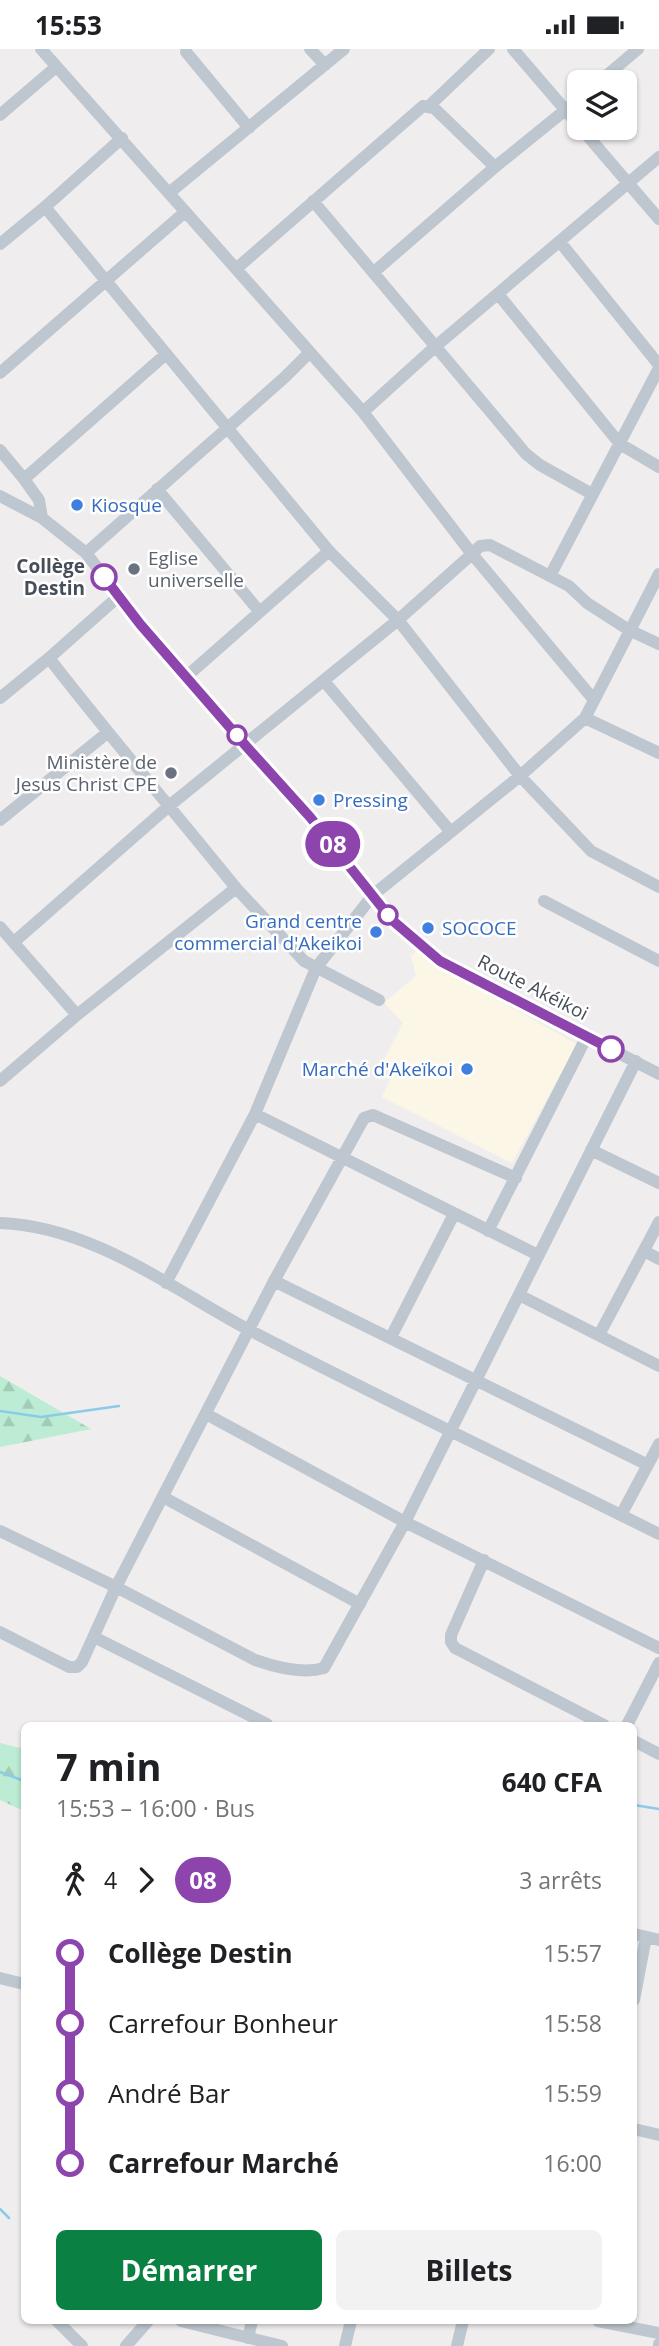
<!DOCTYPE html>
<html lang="fr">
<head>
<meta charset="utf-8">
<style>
  :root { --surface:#fff; --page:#f2f2f2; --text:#202124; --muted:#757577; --accent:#0b8043 }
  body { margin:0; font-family:"Open Sans",sans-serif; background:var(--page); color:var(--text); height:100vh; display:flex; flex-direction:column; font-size:26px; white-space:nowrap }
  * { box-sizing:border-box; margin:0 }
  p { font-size:23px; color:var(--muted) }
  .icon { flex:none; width:38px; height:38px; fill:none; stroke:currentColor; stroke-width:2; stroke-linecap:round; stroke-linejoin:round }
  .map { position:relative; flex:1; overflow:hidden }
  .drawer { position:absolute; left:21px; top:1673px; width:616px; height:602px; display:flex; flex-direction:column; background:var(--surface); border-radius:10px; box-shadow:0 2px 5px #0004 }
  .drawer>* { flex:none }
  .badge { padding:0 14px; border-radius:23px; font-size:24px; line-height:46px }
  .buttons { position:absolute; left:567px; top:21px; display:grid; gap:14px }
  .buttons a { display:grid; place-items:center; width:70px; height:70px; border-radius:10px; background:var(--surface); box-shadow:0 2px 5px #0004; font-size:35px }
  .map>.badge { position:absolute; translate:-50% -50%; box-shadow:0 0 0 4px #fff }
  .legs { display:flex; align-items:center; gap:10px; height:77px; padding:0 35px; font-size:23px }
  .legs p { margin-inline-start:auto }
  .head { display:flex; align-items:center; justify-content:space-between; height:119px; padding:0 35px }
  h1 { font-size:38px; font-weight:700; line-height:52px }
  .cta { display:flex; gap:14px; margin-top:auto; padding:14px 35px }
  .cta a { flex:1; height:80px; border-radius:10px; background:var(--accent); color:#fff; font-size:28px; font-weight:700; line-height:80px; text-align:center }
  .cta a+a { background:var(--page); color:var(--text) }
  ul { padding:0 35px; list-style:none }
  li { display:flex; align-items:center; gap:24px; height:70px; font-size:26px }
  li i { display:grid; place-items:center; width:10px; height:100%; margin:0 9px; background:currentColor }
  li i::after { content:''; width:18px; height:18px; margin:-9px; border:5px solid; border-radius:50%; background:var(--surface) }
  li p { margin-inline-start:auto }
  li:first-child i { background:linear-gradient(#0000 50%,currentColor 0) }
  li:last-child i { background:linear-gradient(currentColor 50%,#0000 0) }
  .status { display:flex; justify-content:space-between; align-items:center; height:49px; padding:0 35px; background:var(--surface); direction:ltr }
  .status svg { height:19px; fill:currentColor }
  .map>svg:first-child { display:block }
</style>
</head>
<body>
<div class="status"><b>15:53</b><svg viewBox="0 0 49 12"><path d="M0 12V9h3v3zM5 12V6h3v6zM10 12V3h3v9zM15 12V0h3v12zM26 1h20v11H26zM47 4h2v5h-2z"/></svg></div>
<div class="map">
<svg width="659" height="2297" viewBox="0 0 659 2297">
  <defs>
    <pattern id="forest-firs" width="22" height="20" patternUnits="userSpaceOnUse" patternTransform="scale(1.75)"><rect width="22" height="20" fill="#bcecd3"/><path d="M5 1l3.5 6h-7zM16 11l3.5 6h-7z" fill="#a3ccb7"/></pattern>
  </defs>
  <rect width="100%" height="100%" fill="#efeded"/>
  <!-- commercial -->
  <path fill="#fbf6e6" d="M 420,897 L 433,915 L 577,995 L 512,1114 L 382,1048 L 394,1022 L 381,1017 L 403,974 L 384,954 L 416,927 L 411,908 Z"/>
  <!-- forest -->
  <path fill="url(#forest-firs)" d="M 0,1327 L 91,1380 L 0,1398 Z
    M 0,1694 L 24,1700 L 24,1762 L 0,1751 Z"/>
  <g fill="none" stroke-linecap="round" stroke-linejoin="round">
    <!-- stream -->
    <path stroke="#8acce8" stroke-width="2.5" d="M 0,1362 L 41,1368 L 119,1357
      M 0,1723 L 24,1732
      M 634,1756 L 659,1760
      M 0,2160 L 9,2169"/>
    <!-- minor -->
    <path stroke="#bec6cf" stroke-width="12" d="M 310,0 L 325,16
      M 513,0 L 659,170
      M 186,3 L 249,79
      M 599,33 L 638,0
      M 429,57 L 489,0
      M 0,66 L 56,18
      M 169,144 L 344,0
      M 313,152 L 526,405 L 540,416 L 592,445
      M 45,158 L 329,502 L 398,571 L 520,727 L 591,802 L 659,838
      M 560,193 L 659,316
      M 0,195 L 45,158 L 122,89
      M 237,219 L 423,57 L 434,59 L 495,118
      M 374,223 L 495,118 L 579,50
      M 498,245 L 620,395 L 659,418
      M 0,324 L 185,163
      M 363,363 L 436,297 L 659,108
      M 0,401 L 24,430
      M 157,440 L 259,562
      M 0,447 L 42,469 L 86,504 L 140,575 L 246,697 L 311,767 L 392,871 L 440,912 L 659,1025
      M 42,469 L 39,451 L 24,430 L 166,305
      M 86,504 L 285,328 L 309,304
      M 550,527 L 659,319
      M 187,627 L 329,502
      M 324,632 L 450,782
      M 0,649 L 49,609 L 119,547
      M 594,651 L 472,505 L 480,497 L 490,496 L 569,537 L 587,554 L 629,581 L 659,595
      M 585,669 L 659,704
      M 0,771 L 107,684
      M 236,839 L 304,912 L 379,951
      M 544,852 L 659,912
      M 0,878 L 77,966
      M 14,893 L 169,757 L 398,571 L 472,505 L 363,363 L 41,0
      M 0,1032 L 77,966 L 236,839 C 174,762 110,688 49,609
      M 255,1065 L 538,1206
      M 591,1101 L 659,1134
      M 0,1174 C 92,1177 172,1240 251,1282 C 386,1352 523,1417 659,1485
      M 488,1182 L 587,987
      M 644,1202 L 659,1210
      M 274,1232 L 648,1416
      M 166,1234 L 255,1065 L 316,919 L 373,846 L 520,727 L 585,669 L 659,525
      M 519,1246 L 659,1317
      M 599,1286 L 659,1173
      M 391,1288 L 454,1165
      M 206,1365 L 405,1473 L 659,1599
      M 163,1448 L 360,1555
      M 621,1466 L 659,1395
      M 0,1482 L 116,1538 L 255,1611 C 275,1618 304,1625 324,1619 L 405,1473 L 636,1012
      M 484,1511 L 451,1586 L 451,1593 L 455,1599 L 604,1676
      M 0,1583 L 69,1618 L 77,1618 L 82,1613 L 116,1538 L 274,1232 L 364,1069 L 373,1066 L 516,1129
      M 94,1588 L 267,1675
      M 627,1676 L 659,1614
      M 634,1692 L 659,1705
      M 634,1885 L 659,1891
      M 0,1929 L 24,1935
      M 634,1951 L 646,1888
      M 634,2080 L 659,2086
      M 57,2272 L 82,2297
      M 181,2272 L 282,2297
      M 598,2272 L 659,2284
      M 248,2289 L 252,2272
      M 126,2297 L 148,2272
      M 345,2297 L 351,2272
      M 457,2297 L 463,2272
      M 659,2297 L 659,2295"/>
  </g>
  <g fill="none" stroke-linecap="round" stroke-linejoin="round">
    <defs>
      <path id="line-1" d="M 104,528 L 140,575 L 246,697 L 310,768 L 392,871 L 440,912 L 611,1000"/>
    </defs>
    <!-- line-1 casing -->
    <use href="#line-1" stroke="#fff" stroke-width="16"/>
    <!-- line-1 -->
    <use href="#line-1" stroke="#8e44ad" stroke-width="10"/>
  </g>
  <!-- markers -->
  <g fill="#3f7fe0" stroke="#fff" stroke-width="2.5">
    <circle cx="77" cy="456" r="7"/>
    <circle cx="319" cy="751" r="7"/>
    <circle cx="428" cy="879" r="7"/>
    <circle cx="376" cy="883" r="7"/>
    <circle cx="467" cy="1020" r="7"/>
  </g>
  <g fill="#6b7280" stroke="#fff" stroke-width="2.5">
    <circle cx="134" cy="520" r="7"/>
    <circle cx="171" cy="724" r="7"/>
  </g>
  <g fill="#fff" stroke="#8e44ad" stroke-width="3.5">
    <circle cx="104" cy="528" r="12"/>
    <circle cx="237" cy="686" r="9"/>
    <circle cx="388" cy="866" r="9"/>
    <circle cx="611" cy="1000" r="12"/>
  </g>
  <g text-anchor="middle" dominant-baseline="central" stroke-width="5" stroke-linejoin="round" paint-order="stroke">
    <!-- shop labels -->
    <g font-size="19" fill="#366cbe" stroke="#fff" text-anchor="start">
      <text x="91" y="456">Kiosque</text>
      <text x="333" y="751">Pressing</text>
      <text x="362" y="872" text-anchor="end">Grand centre<tspan x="362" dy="22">commercial d'Akeikoi</tspan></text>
      <text x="442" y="879">SOCOCE</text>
      <text x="453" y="1020" text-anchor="end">Marché d'Akeïkoi</text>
    </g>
    <!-- worship labels -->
    <g font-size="19" fill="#5b616d" stroke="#fff" text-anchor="start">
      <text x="148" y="509">Eglise<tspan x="148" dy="22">universelle</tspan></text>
      <text x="157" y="713" text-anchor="end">Ministère de<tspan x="157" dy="22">Jesus Christ CPE</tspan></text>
    </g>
    <!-- stop labels -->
    <g font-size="19" font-weight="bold" fill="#464e59" stroke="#fff" text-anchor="end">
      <text x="85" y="517">Collège<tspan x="85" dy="22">Destin</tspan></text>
    </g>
    <!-- street labels -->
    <g font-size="19" fill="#464e59" stroke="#fff">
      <text transform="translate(533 938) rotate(27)">Route Akéikoi</text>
    </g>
  </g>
</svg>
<div class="buttons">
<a><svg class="icon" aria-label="layers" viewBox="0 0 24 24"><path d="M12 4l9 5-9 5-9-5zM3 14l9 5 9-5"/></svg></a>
</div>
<b class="badge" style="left:333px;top:795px;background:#8e44ad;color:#fff">08</b>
<section class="drawer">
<div class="head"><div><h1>7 min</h1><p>15:53 – 16:00 · Bus</p></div><b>640 CFA</b></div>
<div class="legs"><svg class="icon" aria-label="walk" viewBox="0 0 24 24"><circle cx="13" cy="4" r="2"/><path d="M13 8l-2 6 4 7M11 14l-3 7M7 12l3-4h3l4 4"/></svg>4<svg class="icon" aria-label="forward" viewBox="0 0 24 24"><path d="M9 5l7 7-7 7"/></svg><b class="badge" style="background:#8e44ad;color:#fff">08</b><p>3 arrêts</p></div>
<ul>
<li><i style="color:#8e44ad"></i><b>Collège Destin</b><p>15:57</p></li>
<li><i style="color:#8e44ad"></i><span>Carrefour Bonheur</span><p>15:58</p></li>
<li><i style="color:#8e44ad"></i><span>André Bar</span><p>15:59</p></li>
<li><i style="color:#8e44ad"></i><b>Carrefour Marché</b><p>16:00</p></li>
</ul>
<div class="cta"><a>Démarrer</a><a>Billets</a></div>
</section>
</div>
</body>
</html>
